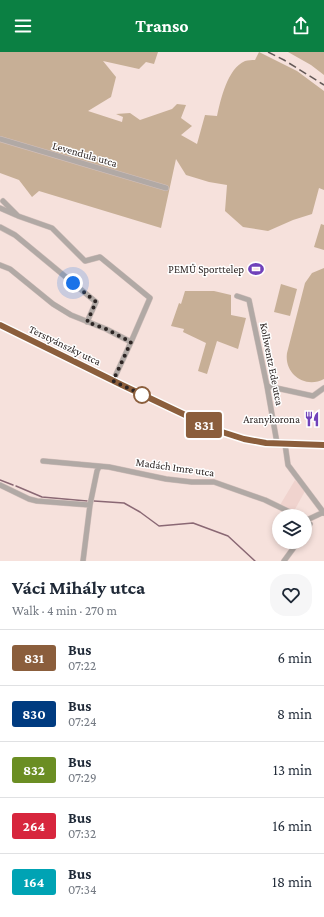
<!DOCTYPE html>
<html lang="en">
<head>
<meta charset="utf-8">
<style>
  :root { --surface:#fff; --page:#f6f6f7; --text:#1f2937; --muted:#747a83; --line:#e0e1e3; --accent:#0b8043 }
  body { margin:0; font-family:"Crimson Pro",serif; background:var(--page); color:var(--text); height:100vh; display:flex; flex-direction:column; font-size:15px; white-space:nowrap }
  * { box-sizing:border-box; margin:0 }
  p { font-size:13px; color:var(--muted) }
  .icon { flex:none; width:22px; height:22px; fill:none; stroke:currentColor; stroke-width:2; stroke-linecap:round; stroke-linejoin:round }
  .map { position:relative; height:509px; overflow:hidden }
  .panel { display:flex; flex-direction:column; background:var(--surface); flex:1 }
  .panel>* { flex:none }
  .badge { padding:0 8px; border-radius:3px; font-size:14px; line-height:26px }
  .fabs { position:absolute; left:272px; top:457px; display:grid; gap:8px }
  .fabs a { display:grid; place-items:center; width:40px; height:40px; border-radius:50%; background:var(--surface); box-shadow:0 2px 6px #0003; font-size:20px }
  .you { position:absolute; width:20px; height:20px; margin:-10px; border:3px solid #fff; border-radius:50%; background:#1a73e8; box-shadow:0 0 0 6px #1a73e833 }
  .map>.badge { position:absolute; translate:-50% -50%; box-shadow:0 0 0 2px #fff }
  .round { display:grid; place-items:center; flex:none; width:42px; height:42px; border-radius:16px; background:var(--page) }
  .headline { display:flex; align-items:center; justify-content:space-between; height:68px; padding:0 12px }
  h1 { font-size:19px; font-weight:700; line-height:30px }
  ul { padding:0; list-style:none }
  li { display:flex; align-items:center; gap:12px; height:56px; padding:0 12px; border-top:1px solid var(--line) }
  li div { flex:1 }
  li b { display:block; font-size:15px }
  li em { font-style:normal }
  li .badge { min-width:44px; font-weight:700; text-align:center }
  header { display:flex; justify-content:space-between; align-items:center; height:52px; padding:0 12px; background:var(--accent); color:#fff; font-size:18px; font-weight:700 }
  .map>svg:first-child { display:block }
</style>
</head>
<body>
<header><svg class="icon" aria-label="menu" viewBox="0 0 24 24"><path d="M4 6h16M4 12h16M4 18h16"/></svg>Transo<svg class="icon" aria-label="share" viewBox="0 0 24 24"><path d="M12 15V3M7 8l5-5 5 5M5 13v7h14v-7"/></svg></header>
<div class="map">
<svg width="324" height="509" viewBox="0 0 324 509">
  <rect width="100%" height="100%" fill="#f6e1dc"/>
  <!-- built -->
  <path fill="#f0d3ce" d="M 295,428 L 305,439 L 293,461 L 280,453 Z"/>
  <!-- green -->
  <path fill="#c7af96" d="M 0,0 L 158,0 L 154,12 L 146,10 L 139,17 L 103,9 L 116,25 L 111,45 L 88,59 L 122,70 L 123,65 L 116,62 L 130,61 L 140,68 L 172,57 L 177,52 L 186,53 L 181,66 L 192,74 L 181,83 L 197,92 L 205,63 L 217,64 C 221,47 227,17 245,9 C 248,8 252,8 255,8 L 259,0 L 297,19 L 324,39 L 324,138 L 319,136 L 312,162 L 293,168 L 268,179 L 243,175 L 225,159 L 227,133 L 209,130 L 186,123 L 176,107 L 161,176 L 39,139 L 32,145 L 19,128 L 0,121 Z
    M 288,0 L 324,0 L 324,23 L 311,13 Z
    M 321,172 L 324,173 L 324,198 L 314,195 Z
    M 324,216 L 324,327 C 305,337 284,322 287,301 L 305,231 L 312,221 Z
    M 281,232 L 297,237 L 290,264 L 274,260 Z
    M 185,239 L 214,239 L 231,243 L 231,263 L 246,266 L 238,297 L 217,289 L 207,322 L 198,319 L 206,291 L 183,280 L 184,277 L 171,274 L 179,251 L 181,252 Z"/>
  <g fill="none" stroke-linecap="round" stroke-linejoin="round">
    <!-- stream -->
    <path stroke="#8a6874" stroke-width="1.5" d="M 0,428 L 13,433
      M 16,434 L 42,445 L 87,449
      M 94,449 L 124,451 L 140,460 L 159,474 L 193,471 L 228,484 L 255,509"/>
    <defs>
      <path id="minor" d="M 0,87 L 166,136
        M 3,149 L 18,164 L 52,176 L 85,209 L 100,205 L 150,246 L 131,290 L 113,329
        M 0,156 L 16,163
        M 0,175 L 15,183 L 96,250 L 87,270
        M 0,213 L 10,217 L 53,252 L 71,263 L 106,277 L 131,290
        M 237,244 L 249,248 L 267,334 L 277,391
        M 267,334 L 313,344 L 324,336
        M 285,392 L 288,413 L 324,461
        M 43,409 L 109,415 L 166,427 L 192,430 L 214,430 L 265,448 L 298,464
        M 0,433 L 29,447 L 37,449 L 90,453
        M 305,467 L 309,467 L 324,460
        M 305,479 L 310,472
        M 83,509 L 90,453 L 97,419 L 99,415
        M 284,509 L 298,490"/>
      <path id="secondary" d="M 0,273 L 122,333 L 219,379 L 244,387 L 266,391 L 324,393"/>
    </defs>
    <!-- minor casing -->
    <use href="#minor" stroke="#d2bfbb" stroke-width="6"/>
    <!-- secondary casing -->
    <use href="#secondary" stroke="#d2bfbb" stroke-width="8"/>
    <!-- minor -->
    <use href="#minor" stroke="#b1a9a5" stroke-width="5"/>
    <!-- secondary -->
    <use href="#secondary" stroke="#978b85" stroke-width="7"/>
    <!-- rail -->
    <path stroke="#645957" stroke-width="1.5" stroke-dasharray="8 4" stroke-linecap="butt" d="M 268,0 L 284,8 L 324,33"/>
  </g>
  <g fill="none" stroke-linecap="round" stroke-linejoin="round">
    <defs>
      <path id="line" d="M 0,273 L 122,333 L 219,379 L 244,387 L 266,391 L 324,393"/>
    </defs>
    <!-- line casing -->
    <use href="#line" stroke="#fff" stroke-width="9"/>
    <!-- line -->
    <use href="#line" stroke="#8b5e3c" stroke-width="6"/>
    <!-- walk -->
    <path stroke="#2d2524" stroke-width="4" stroke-dasharray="0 7.2" d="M 73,231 L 96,250 L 87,270 L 106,277 L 131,290 L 113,329 L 145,344 L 142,343"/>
  </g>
  <!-- icons -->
  <defs>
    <symbol id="stadium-bare" viewBox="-9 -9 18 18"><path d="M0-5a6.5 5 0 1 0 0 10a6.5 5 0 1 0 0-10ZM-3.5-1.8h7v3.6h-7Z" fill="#7042ba" stroke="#fff" stroke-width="2.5" paint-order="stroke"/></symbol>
    <symbol id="restaurant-bare" viewBox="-9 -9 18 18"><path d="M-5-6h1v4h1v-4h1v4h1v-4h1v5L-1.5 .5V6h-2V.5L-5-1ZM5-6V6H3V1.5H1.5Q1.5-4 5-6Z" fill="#7042ba" stroke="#fff" stroke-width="2.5" paint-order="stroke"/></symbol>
  </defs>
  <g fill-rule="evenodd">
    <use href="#stadium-bare" x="245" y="206" width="22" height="22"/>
    <use href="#restaurant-bare" x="301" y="356" width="22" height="22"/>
  </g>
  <!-- markers -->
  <circle fill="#fff" stroke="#8b5e3c" stroke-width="2" cx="142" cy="343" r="8"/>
  <g text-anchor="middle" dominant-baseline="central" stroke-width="3" stroke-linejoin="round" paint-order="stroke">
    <!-- street labels -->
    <g font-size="11" fill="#2d2524" stroke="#fff">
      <text transform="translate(85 102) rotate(16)">Levendula utca</text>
      <text transform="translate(65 293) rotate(26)">Terstyánszky utca</text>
      <text transform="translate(272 312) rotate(79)">Kollwentz Ede utca</text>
      <text transform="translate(175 415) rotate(8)">Madách Imre utca</text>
    </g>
    <!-- poi labels -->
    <g font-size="11" fill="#2d2524" stroke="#fff" text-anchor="end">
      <text x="244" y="217">PEMŰ Sporttelep</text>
      <text x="300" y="367">Aranykorona</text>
    </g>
  </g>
</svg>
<div class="fabs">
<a><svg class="icon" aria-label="layers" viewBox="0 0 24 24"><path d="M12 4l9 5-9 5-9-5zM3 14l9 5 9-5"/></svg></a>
</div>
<div class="you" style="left:73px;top:231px"></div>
<b class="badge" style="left:204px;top:373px;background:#8b5e3c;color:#fff">831</b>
</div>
<section class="panel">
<div class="headline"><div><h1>Váci Mihály utca</h1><p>Walk · 4 min · 270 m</p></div><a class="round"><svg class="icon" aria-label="heart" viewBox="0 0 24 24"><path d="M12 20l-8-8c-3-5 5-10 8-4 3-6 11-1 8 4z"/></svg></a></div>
<ul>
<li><span class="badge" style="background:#8b5e3c;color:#fff">831</span><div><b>Bus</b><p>07:22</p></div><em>6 min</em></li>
<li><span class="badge" style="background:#003b80;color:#fff">830</span><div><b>Bus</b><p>07:24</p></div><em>8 min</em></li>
<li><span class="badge" style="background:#6b8e23;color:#fff">832</span><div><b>Bus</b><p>07:29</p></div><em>13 min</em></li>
<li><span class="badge" style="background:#d7263d;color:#fff">264</span><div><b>Bus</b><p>07:32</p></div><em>16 min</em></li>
<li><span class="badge" style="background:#00a3b4;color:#fff">164</span><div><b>Bus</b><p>07:34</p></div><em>18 min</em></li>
</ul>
</section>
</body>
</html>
